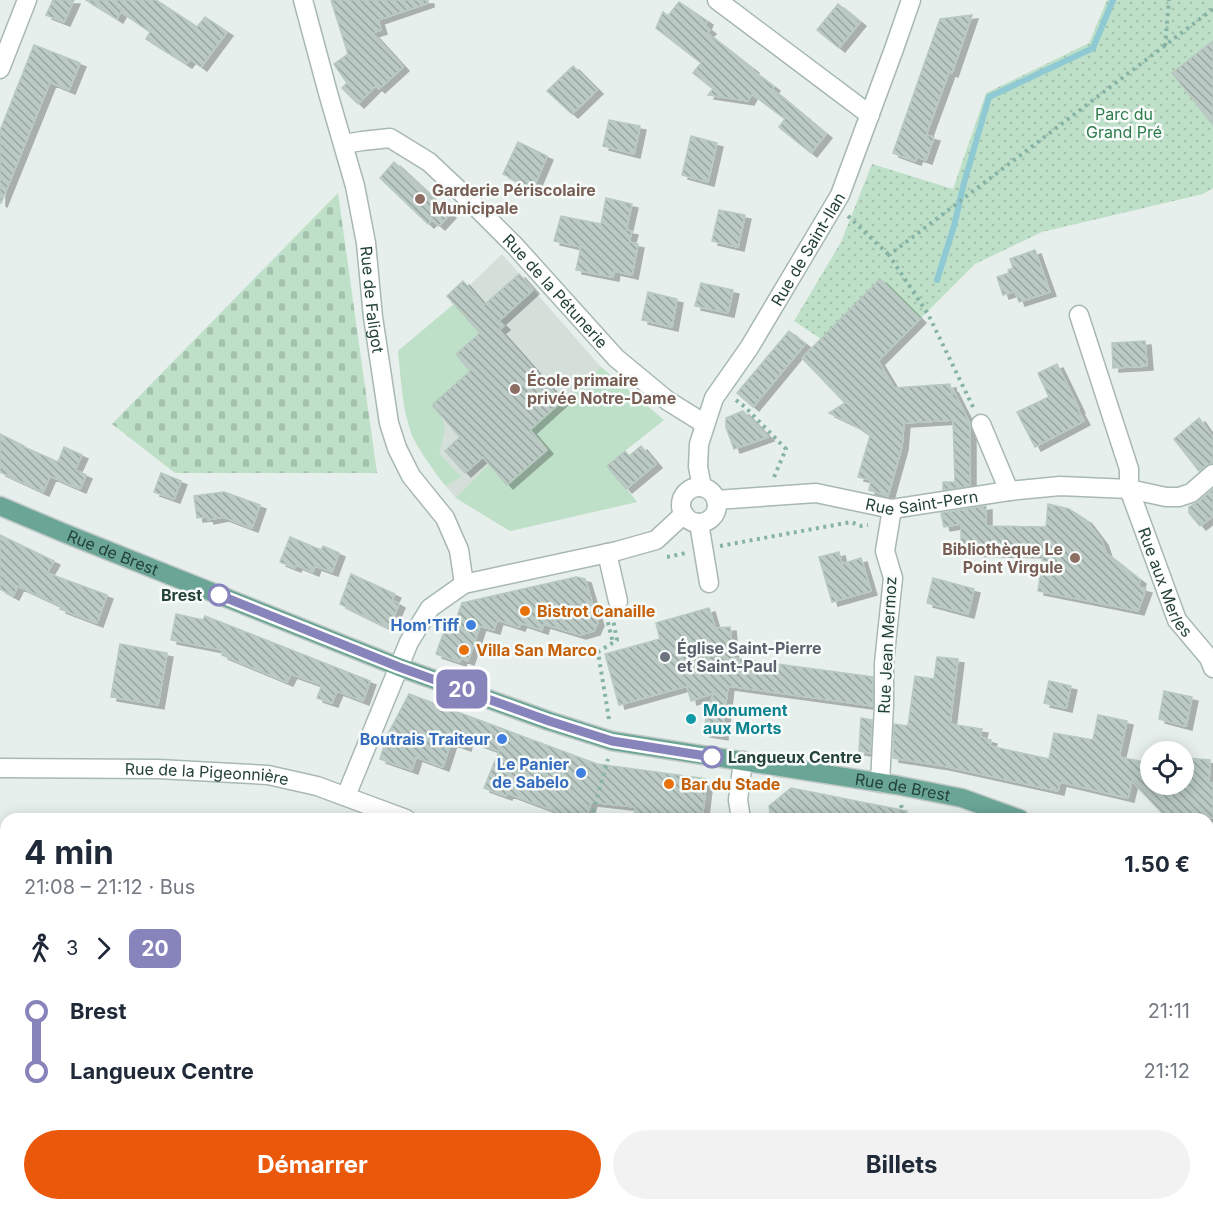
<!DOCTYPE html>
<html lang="fr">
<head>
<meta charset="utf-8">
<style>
  :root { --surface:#fff; --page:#f2f2f3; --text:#1f2937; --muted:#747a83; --accent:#ea580c }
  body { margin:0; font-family:Inter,sans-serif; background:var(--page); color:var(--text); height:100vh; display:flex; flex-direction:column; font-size:22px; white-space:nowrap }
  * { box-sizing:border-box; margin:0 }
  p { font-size:20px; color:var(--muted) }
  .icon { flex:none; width:33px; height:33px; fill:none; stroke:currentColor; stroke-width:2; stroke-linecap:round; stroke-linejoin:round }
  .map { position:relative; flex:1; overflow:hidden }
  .side { position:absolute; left:0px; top:813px; width:1214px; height:398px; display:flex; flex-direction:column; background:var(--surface); border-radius:18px 18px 0 0; box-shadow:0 3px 15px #0003 }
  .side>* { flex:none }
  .badge { padding:0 12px; border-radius:9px; font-size:21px; line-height:39px }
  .buttons { position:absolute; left:1140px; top:741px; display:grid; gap:12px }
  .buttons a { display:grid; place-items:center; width:54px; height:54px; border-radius:50%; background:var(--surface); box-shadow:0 3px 15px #0003; font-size:30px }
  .map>.badge { position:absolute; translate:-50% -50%; box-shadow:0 0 0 3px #fff }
  .legs { display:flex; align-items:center; gap:9px; height:66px; padding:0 24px; font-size:20px }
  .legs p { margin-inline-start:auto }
  .summary { display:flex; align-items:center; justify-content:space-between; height:102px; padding:0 24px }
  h1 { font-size:33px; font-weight:700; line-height:45px }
  .cta { display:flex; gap:12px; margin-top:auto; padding:12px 24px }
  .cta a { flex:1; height:69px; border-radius:36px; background:var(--accent); color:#fff; font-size:24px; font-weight:700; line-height:69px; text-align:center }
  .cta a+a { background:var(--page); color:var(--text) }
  ul { padding:0 24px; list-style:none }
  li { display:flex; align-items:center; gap:21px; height:60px; font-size:22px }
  li i { display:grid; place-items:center; width:9px; height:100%; margin:0 8px; background:currentColor }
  li i::after { content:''; width:15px; height:15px; margin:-8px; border:4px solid; border-radius:50%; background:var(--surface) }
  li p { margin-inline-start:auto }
  li:first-child i { background:linear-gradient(#0000 50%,currentColor 0) }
  li:last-child i { background:linear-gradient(currentColor 50%,#0000 0) }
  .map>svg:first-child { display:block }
</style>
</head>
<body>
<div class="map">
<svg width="1213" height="1210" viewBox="0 0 1213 1210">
  <defs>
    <pattern id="cemetery-stones" width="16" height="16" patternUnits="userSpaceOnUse" patternTransform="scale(1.5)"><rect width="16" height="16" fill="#bfe0c8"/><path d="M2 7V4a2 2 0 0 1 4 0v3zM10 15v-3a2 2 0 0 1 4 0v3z" fill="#a4c1ad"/></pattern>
    <pattern id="park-dots" width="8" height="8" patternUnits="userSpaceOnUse" patternTransform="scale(1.5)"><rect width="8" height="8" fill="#bfe0c8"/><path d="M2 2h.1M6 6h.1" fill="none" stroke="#a4c1ad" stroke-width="1.8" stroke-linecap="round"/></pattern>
    <pattern id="building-back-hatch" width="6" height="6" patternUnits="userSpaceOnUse" patternTransform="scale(1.5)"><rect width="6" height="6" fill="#bbcac4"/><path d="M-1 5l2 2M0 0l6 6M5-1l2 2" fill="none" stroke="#98a6a0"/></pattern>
    <filter id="shadow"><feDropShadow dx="6" dy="4" stdDeviation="0" flood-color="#0004"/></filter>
  </defs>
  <rect width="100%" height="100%" fill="#e6efeb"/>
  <!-- built -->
  <path fill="#d4dfda" d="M 502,254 L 601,367 L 664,420 L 607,465 L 637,502 L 510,531 L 456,498 L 438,477 L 412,436 L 405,411 L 398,351 L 454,304 L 447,296 L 463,281 L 469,286 Z"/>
  <!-- grass -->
  <path fill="#bfe0c8" d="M 454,304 L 480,333 L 456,354 L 470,371 L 432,405 C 449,425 446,428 439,453 L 461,477 L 446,486 C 436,474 418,449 412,435 C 402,409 401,379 398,351 Z
    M 601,367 L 664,420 L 607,465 L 637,502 L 510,531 L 456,498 L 489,464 L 547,450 L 529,430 Z"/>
  <!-- cemetery -->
  <path fill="url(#cemetery-stones)" d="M 338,193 L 377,473 L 175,473 L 112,424 Z"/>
  <!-- park -->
  <path fill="url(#park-dots)" d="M 1107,0 L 1213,0 L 1213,188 L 1203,194 L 1042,232 L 975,264 L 920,319 L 821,339 L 794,321 L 841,242 L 872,164 L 953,189 L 986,93 L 1089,43 Z"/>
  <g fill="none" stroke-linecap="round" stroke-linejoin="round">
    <!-- stream -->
    <path stroke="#8ec9d4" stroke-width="6" d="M 937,280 L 954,226 L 964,183 L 989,97 L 1093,48 L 1113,0"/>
  </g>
  <!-- building -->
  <path fill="url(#building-back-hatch)" stroke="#b8c9c2" stroke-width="1.5" filter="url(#shadow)" d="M 53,0 L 74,0 L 64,22 L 46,15 Z
    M 86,0 L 156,0 L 197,27 L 205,17 L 227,32 L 201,67 L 190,59 L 186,64 L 146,39 L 150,32 L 121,12 L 117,19 Z
    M 331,0 L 428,0 L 428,3 L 378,20 L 381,30 L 372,33 L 403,67 L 379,89 L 376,86 L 358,104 L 342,88 L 347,83 L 334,64 L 348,54 Z
    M 679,2 L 707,21 L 705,26 L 710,30 L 707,33 L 753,69 L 752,70 L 774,87 L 772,89 L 826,134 L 811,153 L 779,127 L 785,119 L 752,94 L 748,101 L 708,95 L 713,89 L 693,73 L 701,63 L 656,28 L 663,12 L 668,16 Z
    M 838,4 L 860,22 L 839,48 L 817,30 Z
    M 972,15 L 952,73 L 949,72 L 926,135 L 934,137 L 926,160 L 917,157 L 915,161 L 893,153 L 940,19 Z
    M 1213,41 L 1213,125 L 1172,73 Z
    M 34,45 L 80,63 L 69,90 L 50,82 L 1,203 L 0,202 L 0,131 Z
    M 573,66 L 597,90 L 572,114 L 547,91 Z
    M 609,120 L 640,126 L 634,154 L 603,146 Z
    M 691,136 L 717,143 L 708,182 L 682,175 Z
    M 518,142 L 547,156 L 533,189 L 503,174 Z
    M 394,162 L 450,214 L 439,226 L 432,220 L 428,224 L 380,178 Z
    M 606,198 L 632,204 L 626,230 L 632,231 L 629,242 L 638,244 L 632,275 L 614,271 L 613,277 L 576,270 L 581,247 L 554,241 L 561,216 L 601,224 Z
    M 719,210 L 745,215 L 738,247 L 712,241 Z
    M 1035,250 L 1050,292 L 1019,302 L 1015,291 L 1003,295 L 997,277 L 1009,273 L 1008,270 L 1013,268 L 1010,259 Z
    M 519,274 L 533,290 L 499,321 L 504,326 L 499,330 L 562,401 L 530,430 L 547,450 L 507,485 L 483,457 L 465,473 L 445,451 L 460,437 L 432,405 L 470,371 L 456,354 L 480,333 L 447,296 L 463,281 L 484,305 Z
    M 880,279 L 920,319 L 878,361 L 894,388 L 950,384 L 952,397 L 952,388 L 970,424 L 970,486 L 943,490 L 943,482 L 955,482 L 953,420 L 904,423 L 902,446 L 888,496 L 869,490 L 871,480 L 858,477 L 870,436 L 853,424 L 829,413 L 845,403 L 802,358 Z
    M 701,283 L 733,290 L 728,313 L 695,306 Z
    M 648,292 L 677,299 L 672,327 L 642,320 Z
    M 789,331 L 805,344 L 753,407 L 737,393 Z
    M 1145,341 L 1147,366 L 1113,368 L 1112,343 Z
    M 1057,364 L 1079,409 L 1078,410 L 1084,421 L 1035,447 L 1017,412 L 1049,397 L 1038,373 Z
    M 743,411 L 768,437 L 734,449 L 726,427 L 726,418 Z
    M 1199,418 L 1213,438 L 1213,463 L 1206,465 L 1199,471 L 1174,439 Z
    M 0,434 L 24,446 L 24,447 L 58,462 L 64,447 L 82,455 L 75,470 L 86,475 L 80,489 L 50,476 L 43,492 L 0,472 Z
    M 641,446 L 656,464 L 626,489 L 607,466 L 625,451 L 629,456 Z
    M 161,473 L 181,481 L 174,499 L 154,492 Z
    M 1213,489 L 1213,516 L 1200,526 L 1189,513 L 1189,507 L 1198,502 Z
    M 224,492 L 260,505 L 252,528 L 223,517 L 208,520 L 207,517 L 197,518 L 194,496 Z
    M 1048,504 L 1069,509 L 1086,520 L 1102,541 L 1106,553 L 1140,580 L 1138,587 L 1146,589 L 1138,611 L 1038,591 L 1043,554 L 961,552 L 961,524 L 944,527 L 941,513 L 986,506 L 986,526 L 1046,527 Z
    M 0,535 L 54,561 L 47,573 L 107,595 L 97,623 L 60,609 L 61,606 L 18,586 L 13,596 L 0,589 Z
    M 290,537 L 321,550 L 323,546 L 339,553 L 332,572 L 315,566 L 313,572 L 296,565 L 295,568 L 280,562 Z
    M 839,552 L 842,564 L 861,558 L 871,591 L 832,602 L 819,557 Z
    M 351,574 L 395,594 L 392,600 L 399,604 L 389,628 L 340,604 Z
    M 576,577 L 585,579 L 598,622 L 594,631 L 580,635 L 544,624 L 542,630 L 521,623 L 519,627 L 497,620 L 494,630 L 480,626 L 468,661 L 461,658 L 460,662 L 436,654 L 447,623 L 454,625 L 462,603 Z
    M 933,578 L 974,589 L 968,614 L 927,603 Z
    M 709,608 L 715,628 L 730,627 L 733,658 L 873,677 L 873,706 L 728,686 L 722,736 L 704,733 L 707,710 L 714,693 L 691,701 L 687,686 L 619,705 L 605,654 L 660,639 L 656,623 Z
    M 176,614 L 203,620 L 205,616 L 370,681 L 363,701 L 337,691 L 332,703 L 317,698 L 322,685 L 291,674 L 287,682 L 222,655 L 223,650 L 171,640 Z
    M 120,644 L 167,653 L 158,705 L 111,697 Z
    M 937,657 L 958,659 L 950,724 L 982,729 L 980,737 L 991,740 L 990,746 L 1049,759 L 1054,733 L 1093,740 L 1098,715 L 1127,721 L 1119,757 L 1150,763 L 1150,784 L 1184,784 L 1184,758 L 1210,760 L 1209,783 L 1213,783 L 1213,818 L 1163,814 L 1132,781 L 1128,798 L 1060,782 L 1058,791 L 944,766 L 893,758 L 894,724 L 908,726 L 915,676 L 934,679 Z
    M 1049,681 L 1071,686 L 1066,708 L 1044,703 Z
    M 1164,691 L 1192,697 L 1186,726 L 1159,719 Z
    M 409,694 L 597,764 L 707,779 L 702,819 L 634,819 L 635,807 L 591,802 L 586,819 L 567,819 L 557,816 L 558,812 L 507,793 L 506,796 L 484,788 L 499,751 L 467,739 L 465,747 L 451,742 L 443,767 L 416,757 L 412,770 L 380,759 L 387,736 Z
    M 861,718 L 872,720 L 870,753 L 859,751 Z
    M 791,788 L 907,811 L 906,819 L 771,819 L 769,806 Z"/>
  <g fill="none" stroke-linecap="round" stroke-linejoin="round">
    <defs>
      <g id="minor">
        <path id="s1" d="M 303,0 L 328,93 L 355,186 L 366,243 L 373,317 L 389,423 L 397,448 L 411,476 L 445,518 L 459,550 L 464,584"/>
        <path d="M 717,0 L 870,115"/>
        <path d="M 0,69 L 27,0"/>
        <path id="s2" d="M 344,144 L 362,141 L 390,138 L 429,162 L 463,194 L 515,246 L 616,358 L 668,401 L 705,424"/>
        <path id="s3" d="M 1079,315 L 1129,469 L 1129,489 L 1177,620 L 1209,658 L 1213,668"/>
        <path d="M 981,424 L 1009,491"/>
        <path id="s4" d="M 702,487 L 698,467 L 699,444 L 714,398 L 749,348 L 840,195 L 894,49 L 911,0"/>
        <circle cx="699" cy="505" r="18"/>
        <path id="s5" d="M 716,500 L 816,493 L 892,509 L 1009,491 L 1060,486 L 1129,489 L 1166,497 L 1179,497 L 1191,493 L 1213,474"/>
        <path d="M 699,523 L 709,583"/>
        <path d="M 607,553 L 618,601"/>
        <path id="s6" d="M 0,768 L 158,769 L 268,775 L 317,786 L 406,819"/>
        <path d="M 880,783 L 884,705 L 884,663 L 893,578 L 885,551 L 892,509"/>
        <path d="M 346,796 L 409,642 L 430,608 L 464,584 L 617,551 L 656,540 L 684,514"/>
        <path d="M 741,819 L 738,800 L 743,761"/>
        <path d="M 0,1009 L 6,1027"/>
        <path d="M 70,1204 L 70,1210"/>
        <path d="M 369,1204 L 385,1210"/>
        <path d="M 271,1210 L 272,1204"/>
        <path d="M 657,1210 L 697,1204"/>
        <path d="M 812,1210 L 818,1208 L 832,1210"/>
        <path d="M 860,1210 L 865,1204"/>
      </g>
      <g id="major">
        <path id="s7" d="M 0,506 L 64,533 L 399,667 L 549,721 L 612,741 L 896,785 L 962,798 L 1020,819"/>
        <path d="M 1208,865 L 1213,866"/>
      </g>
    </defs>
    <!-- minor casing -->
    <use href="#minor" stroke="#a8b8b2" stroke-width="21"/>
    <!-- major casing -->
    <use href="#major" stroke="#c2cac8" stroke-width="21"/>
    <!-- path -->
    <path stroke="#86b3a5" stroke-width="4" stroke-dasharray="3 4.5" stroke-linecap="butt" d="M 1165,46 L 1169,0
      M 848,216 L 889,255
      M 736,400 L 745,407 L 786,449 L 774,477
      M 973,407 L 928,314 L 889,255 L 1213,9
      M 720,546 L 851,522 L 861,526 L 868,525
      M 667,557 L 686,553
      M 606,615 L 613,643
      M 609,719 L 598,652 L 617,640 L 613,619
      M 901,805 L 905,819
      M 591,819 L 608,759
      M 1208,1002 L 1213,973
      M 1131,1204 L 1138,1210
      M 239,1210 L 240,1204
      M 460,1210 L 461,1204"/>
    <!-- minor -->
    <use href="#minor" stroke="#fff" stroke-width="18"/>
    <!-- major -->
    <use href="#major" stroke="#6aa596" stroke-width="18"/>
  </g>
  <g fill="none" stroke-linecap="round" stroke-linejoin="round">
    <defs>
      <path id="line-1" d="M 219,595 L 399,667 L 549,721 L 612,741 L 712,757"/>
    </defs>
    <!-- line-1 casing -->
    <use href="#line-1" stroke="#fff" stroke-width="14"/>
    <!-- line-1 -->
    <use href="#line-1" stroke="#8784bc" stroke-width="9"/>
  </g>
  <!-- markers -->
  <g fill="#8d6e63" stroke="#f7fbf9" stroke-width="2">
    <circle cx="420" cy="199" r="6"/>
    <circle cx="515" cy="389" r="6"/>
    <circle cx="1075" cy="558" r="6"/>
  </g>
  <g fill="#fff" stroke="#8784bc" stroke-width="3">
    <circle cx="219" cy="595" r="10"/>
    <circle cx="712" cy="757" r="10"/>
  </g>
  <g fill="#e8710a" stroke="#f7fbf9" stroke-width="2">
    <circle cx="525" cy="611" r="6"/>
    <circle cx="464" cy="650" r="6"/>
    <circle cx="669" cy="784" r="6"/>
  </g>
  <g fill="#3f7fe0" stroke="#f7fbf9" stroke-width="2">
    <circle cx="471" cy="625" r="6"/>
    <circle cx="502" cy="739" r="6"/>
    <circle cx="581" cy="773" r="6"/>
  </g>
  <circle fill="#6b7280" stroke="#f7fbf9" stroke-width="2" cx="665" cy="657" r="6"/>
  <circle fill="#0f9aa8" stroke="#f7fbf9" stroke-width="2" cx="691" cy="719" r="6"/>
  <g text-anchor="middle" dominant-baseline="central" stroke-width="5" stroke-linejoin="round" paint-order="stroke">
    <!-- park labels -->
    <g font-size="16" fill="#2d7a4b" stroke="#f7fbf9">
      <text x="1124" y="114">Parc du<tspan x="1124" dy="18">Grand Pré</tspan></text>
    </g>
    <!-- education labels -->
    <g font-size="16" font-weight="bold" fill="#785e54" stroke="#f7fbf9" text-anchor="start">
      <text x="432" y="190">Garderie Périscolaire<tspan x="432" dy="18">Municipale</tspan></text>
      <text x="527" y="380">École primaire<tspan x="527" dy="18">privée Notre-Dame</tspan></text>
      <text x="1063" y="549" text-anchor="end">Bibliothèque Le<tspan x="1063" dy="18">Point Virgule</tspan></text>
    </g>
    <!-- street labels -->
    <g font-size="16" fill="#24423a" stroke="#f7fbf9">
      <text stroke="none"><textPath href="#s4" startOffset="268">Rue de Saint-Ilan</textPath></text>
      <text stroke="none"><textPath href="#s2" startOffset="273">Rue de la Pétunerie</textPath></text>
      <text stroke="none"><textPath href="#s1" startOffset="308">Rue de Faligot</textPath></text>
      <text stroke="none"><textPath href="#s5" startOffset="208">Rue Saint-Pern</textPath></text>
      <text stroke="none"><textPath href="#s7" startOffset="122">Rue de Brest</textPath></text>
      <text stroke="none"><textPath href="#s3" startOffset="282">Rue aux Merles</textPath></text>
      <text transform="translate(887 645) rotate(-87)">Rue Jean Mermoz</text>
      <text stroke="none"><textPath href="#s6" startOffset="207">Rue de la Pigeonnière</textPath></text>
      <text stroke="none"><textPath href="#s7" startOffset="950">Rue de Brest</textPath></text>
    </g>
    <!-- stop labels -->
    <g font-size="16" font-weight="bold" fill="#24423a" stroke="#f7fbf9" text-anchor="end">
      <text x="202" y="595">Brest</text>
      <text x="728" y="757" text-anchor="start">Langueux Centre</text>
    </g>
    <!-- food labels -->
    <g font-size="16" font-weight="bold" fill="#c56008" stroke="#f7fbf9" text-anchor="start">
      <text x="537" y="611">Bistrot Canaille</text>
      <text x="476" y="650">Villa San Marco</text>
      <text x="681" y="784">Bar du Stade</text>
    </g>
    <!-- shop labels -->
    <g font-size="16" font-weight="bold" fill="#366cbe" stroke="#f7fbf9" text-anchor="end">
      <text x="459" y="625">Hom'Tiff</text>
      <text x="490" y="739">Boutrais Traiteur</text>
      <text x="569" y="764">Le Panier<tspan x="569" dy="18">de Sabelo</tspan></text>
    </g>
    <!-- worship labels -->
    <g font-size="16" font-weight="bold" fill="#5b616d" stroke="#f7fbf9" text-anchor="start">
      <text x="677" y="648">Église Saint-Pierre<tspan x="677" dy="18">et Saint-Paul</tspan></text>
    </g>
    <!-- culture labels -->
    <g font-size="16" font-weight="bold" fill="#0d838f" stroke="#f7fbf9" text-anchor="start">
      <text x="703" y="710">Monument<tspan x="703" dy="18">aux Morts</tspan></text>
    </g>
  </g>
</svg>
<div class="buttons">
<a><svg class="icon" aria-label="locate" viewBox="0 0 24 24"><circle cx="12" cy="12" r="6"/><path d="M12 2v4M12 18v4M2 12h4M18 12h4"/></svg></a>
</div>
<b class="badge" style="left:462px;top:689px;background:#8784bc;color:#fff">20</b>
<section class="side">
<div class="summary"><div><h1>4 min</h1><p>21:08 – 21:12 · Bus</p></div><b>1.50 €</b></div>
<div class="legs"><svg class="icon" aria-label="walk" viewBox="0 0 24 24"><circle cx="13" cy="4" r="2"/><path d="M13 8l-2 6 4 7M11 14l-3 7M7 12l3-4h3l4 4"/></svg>3<svg class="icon" aria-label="forward" viewBox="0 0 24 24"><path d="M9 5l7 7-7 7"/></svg><b class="badge" style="background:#8784bc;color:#fff">20</b></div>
<ul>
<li><i style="color:#8784bc"></i><b>Brest</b><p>21:11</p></li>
<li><i style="color:#8784bc"></i><b>Langueux Centre</b><p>21:12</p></li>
</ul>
<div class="cta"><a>Démarrer</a><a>Billets</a></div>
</section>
</div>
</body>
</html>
